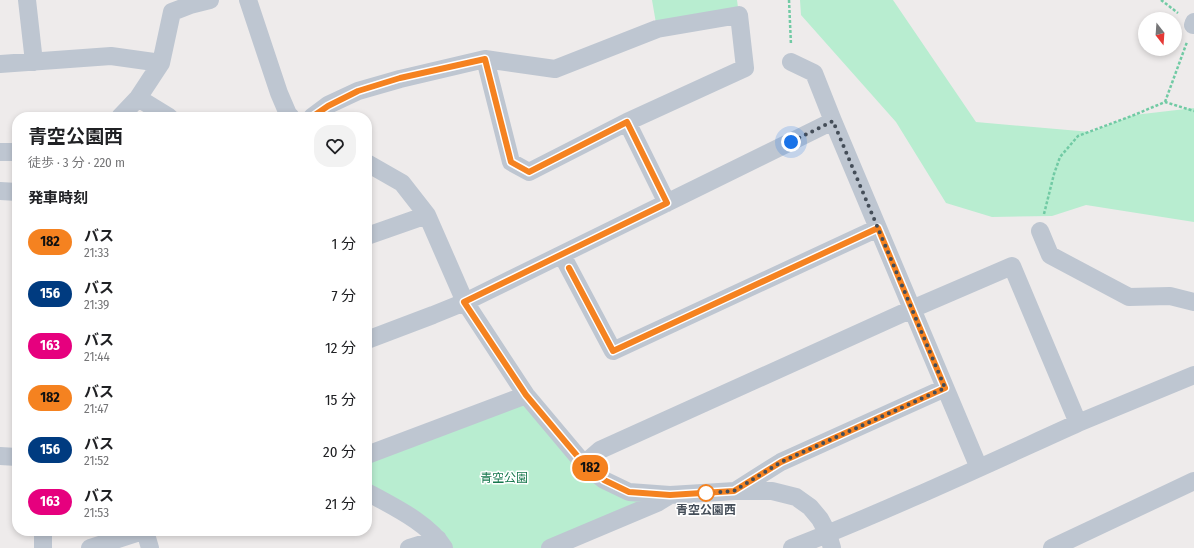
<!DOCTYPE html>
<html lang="ja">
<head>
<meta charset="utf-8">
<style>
  :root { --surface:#fff; --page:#f2f2f2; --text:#202124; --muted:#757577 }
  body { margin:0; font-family:"Fira Sans Condensed","Noto Sans JP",sans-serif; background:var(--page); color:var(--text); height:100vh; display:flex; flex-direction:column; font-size:15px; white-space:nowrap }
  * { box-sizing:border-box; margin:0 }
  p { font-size:13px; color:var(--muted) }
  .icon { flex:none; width:22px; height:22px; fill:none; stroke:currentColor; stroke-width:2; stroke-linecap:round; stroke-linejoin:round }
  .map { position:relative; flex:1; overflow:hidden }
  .side { position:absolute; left:12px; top:112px; width:360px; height:424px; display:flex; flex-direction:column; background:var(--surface); border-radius:16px; box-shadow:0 2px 6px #0003 }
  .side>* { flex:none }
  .badge { padding:0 8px; border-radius:13px; font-size:14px; line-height:26px }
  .needle { width:26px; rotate:163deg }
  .tools { position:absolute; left:1138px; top:12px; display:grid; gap:8px }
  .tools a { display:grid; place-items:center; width:44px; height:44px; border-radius:50%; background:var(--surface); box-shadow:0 2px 6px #0003; font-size:20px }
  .you { position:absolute; width:20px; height:20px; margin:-10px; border:3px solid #fff; border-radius:50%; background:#1a73e8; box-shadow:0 0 0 6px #1a73e833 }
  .map>.badge { position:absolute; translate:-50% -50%; box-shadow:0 0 0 2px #fff }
  h2 { padding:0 16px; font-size:15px; line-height:36px }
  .round { display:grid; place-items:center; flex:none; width:42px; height:42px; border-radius:16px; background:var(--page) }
  .headline { display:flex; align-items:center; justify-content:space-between; height:68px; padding:0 16px }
  h1 { font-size:19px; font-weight:700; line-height:30px }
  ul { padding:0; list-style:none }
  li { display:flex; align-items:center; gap:12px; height:52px; padding:0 16px }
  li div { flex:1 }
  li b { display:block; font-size:15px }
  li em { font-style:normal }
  li .badge { min-width:44px; font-weight:700; text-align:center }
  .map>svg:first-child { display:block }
</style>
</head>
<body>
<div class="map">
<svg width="1194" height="548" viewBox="0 0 1194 548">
  <rect width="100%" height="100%" fill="#eeebeb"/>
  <!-- green -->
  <path fill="#b8edd0" d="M 652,0 L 737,0 L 739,15 L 657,29 Z
    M 800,0 L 893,0 L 976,122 L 1091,132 L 1134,115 L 1194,108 L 1194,222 L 1086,205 L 1052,216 L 992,217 L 946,203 L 896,122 L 801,15 Z
    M 526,395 L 604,480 L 670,495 L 550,548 L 444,548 L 367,492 L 367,455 Z"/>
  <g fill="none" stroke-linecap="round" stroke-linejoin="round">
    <!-- path -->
    <path stroke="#71caa4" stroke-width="2.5" stroke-dasharray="3 2" stroke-linecap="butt" d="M 789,0 L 791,45
      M 1161,0 L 1178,13
      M 1165,102 L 1187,42
      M 1044,214 L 1054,174 L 1060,157 L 1078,136 L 1134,115 L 1165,102 L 1194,111"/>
    <!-- minor -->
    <path stroke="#bec6d1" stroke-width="18" d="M 27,0 L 34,62
      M 248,0 L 279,93 L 288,114 L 291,117
      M 1194,22 L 1193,25 L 1194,25
      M 791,62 L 814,73 L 833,121
      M 0,64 L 111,56 L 161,63
      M 138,98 L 169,117
      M 120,117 L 138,98 L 161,63 L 172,12 L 190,5 L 210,0
      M 312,117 L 328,105 L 358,91 L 400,79 L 485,59 L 555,69 L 657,29 L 739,15 L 745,68 L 627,122 L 529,172 L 511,162 L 485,59
      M 627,122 L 667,203
      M 0,152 L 17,152
      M 367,163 L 402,183 L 427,215 L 465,302 L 526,395 L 584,464 L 604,480 L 629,492 L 670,495 L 735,491 L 772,491 L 796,497 L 810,507 L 820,519 L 828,534 L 832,548
      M 0,191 L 17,192
      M 1040,231 L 1050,255 L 1129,297 L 1170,296 L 1194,302
      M 367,236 L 427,215
      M 562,255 L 613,351 L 878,228
      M 367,340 L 433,315 L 465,302 L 833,121 L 979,468
      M 367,455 L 526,395
      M 0,456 L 17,457
      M 584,464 L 600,450 L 912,309 L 1012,266 L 1078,423 L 1194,375
      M 735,491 L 781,462 L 945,388
      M 367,492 C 392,506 429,523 444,548
      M 145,531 L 150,548
      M 43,548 L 43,531
      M 90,548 L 143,531
      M 409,548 L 438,539
      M 550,548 L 657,503 L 670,495
      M 792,548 C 889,510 983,466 1078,423
      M 1052,548 L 1194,481"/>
  </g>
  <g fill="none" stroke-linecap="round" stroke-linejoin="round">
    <defs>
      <path id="line" d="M 312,117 L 328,106 L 358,91 L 400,78 L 485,59 L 511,162 L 529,172 L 627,122 L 667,203 L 464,302 L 526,395 L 584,464 L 604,480 L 629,492 L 670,495 L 734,491 L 781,462 L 945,388 L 878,228 L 613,351 L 569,268"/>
    </defs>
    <!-- line casing -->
    <use href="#line" stroke="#fff" stroke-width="9"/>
    <!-- line -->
    <use href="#line" stroke="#f58220" stroke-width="6"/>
    <!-- walk -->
    <path stroke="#444d58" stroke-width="4" stroke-dasharray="0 7.2" d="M 706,493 L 734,491 L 781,462 L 945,388 L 833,121 L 791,142"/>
  </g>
  <!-- markers -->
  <circle fill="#fff" stroke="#f58220" stroke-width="2" cx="706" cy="493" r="8"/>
  <g text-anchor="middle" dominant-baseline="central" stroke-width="3" stroke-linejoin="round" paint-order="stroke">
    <!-- park labels -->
    <g font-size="12" fill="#17774d" stroke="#fff">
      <text x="504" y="478">青空公園</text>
    </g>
    <!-- stop labels -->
    <g font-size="12" font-weight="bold" fill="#444d58" stroke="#fff">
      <text x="706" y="510">青空公園西</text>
    </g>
  </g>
</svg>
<div class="tools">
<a><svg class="needle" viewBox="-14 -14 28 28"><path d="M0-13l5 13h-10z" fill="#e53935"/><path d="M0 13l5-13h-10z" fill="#757577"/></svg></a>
</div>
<div class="you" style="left:791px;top:142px"></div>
<b class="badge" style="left:590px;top:468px;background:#f58220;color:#111">182</b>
<section class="side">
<div class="headline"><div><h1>青空公園西</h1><p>徒歩 · 3 分 · 220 m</p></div><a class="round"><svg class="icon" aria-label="heart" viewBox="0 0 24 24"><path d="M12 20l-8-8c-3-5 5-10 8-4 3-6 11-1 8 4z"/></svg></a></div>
<h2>発車時刻</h2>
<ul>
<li><span class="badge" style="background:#f58220;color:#111">182</span><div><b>バス</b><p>21:33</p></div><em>1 分</em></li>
<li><span class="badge" style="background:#003b80;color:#fff">156</span><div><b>バス</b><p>21:39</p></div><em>7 分</em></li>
<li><span class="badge" style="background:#e6007e;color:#fff">163</span><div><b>バス</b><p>21:44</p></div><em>12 分</em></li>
<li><span class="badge" style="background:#f58220;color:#111">182</span><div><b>バス</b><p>21:47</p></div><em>15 分</em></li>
<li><span class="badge" style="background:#003b80;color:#fff">156</span><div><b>バス</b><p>21:52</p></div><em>20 分</em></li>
<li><span class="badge" style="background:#e6007e;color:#fff">163</span><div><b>バス</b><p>21:53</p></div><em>21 分</em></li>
</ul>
</section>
</div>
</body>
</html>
